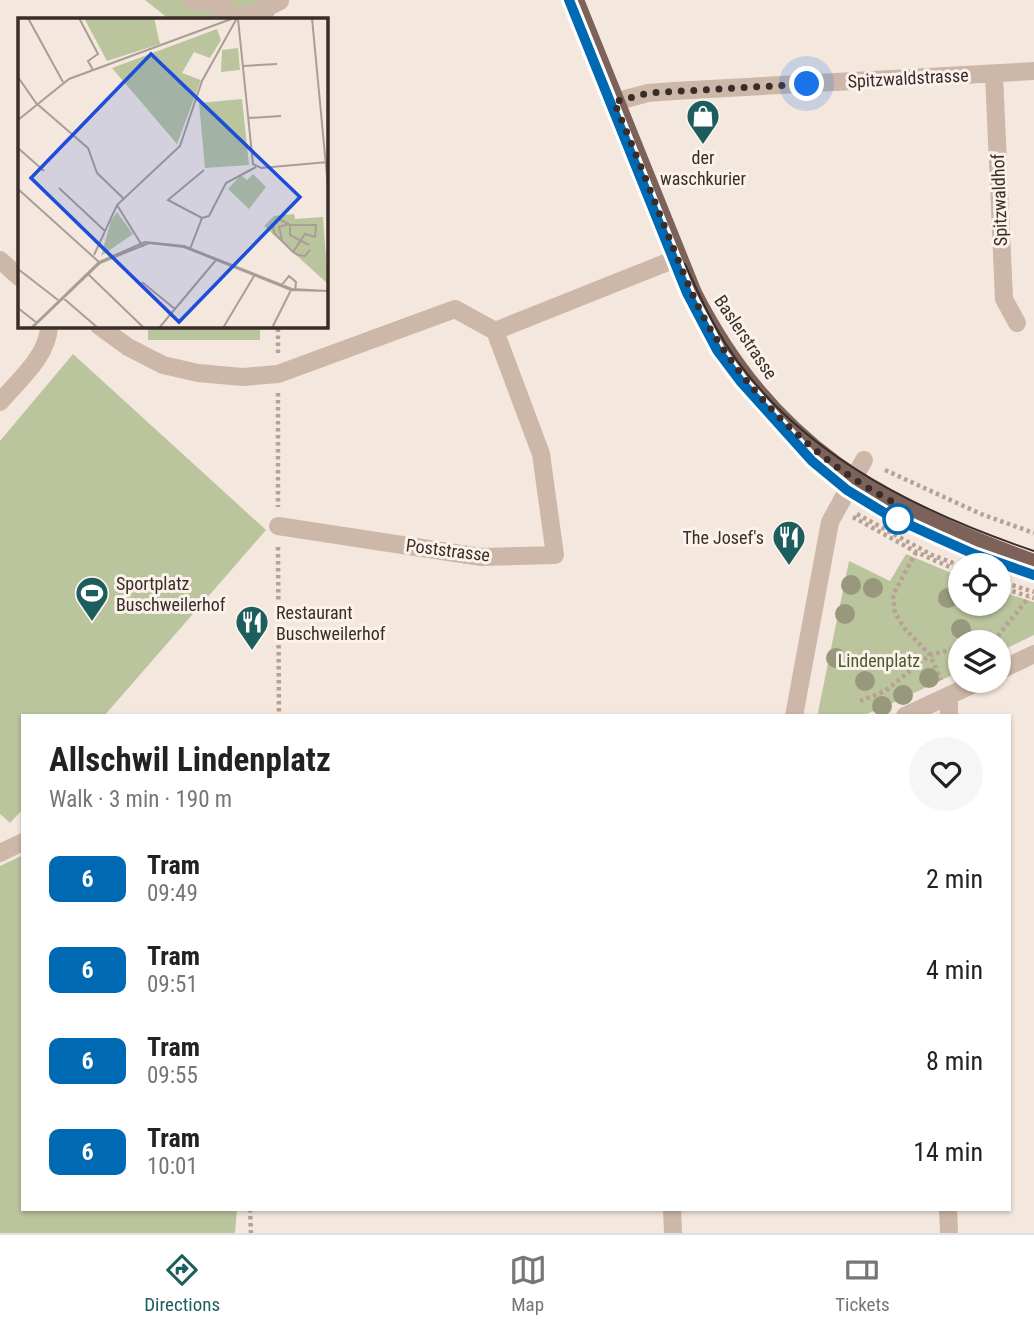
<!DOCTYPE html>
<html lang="en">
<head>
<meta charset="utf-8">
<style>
  :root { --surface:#fff; --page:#f6f6f6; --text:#222; --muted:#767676; --line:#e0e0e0; --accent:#1c5e5d }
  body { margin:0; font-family:"Roboto Condensed",sans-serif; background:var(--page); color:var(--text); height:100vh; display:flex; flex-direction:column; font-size:26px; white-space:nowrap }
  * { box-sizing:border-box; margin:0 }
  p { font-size:23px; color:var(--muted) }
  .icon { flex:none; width:38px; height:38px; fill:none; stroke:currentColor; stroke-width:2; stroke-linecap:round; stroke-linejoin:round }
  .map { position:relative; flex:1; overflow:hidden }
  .details { position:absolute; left:21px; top:714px; width:990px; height:497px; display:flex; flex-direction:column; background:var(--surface); border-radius:0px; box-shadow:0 2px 5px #0004 }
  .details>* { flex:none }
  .badge { padding:0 14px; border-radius:10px; font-size:24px; line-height:46px }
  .controls { position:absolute; left:948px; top:553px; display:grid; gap:14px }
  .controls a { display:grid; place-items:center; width:63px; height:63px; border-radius:50%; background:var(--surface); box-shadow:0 2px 5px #0004; font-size:35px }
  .you { position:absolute; width:35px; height:35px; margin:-18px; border:5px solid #fff; border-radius:50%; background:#1a73e8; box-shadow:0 0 0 10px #1a73e833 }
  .map>.badge { position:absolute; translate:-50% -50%; box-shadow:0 0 0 4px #fff }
  .round { display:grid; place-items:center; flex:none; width:74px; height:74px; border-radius:37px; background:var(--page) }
  .overview { display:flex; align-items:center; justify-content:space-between; height:119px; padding:0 28px }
  h1 { font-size:33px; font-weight:700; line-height:52px }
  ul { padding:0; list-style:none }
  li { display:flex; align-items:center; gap:21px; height:91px; padding:0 28px }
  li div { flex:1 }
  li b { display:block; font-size:26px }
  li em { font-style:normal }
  li .badge { min-width:77px; font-weight:700; text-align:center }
  .tabs { display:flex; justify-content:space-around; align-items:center; height:98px; border-top:2px solid var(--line); background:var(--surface); font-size:19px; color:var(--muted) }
  .tabs a { display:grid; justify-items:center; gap:4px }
  .tabs .on { color:var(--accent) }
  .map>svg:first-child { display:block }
</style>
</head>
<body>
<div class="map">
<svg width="1034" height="1233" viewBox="0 0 1034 1233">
  <rect width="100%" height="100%" fill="#f4e8de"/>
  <!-- green -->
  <path fill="#bac49d" d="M 145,0 L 274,0 L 274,19 L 169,19 Z
    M 148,326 L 260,326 L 260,340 L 148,340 Z
    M 73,354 L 266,530 L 104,716 L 23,716 L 23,809 L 10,823 L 0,814 L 0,441 Z
    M 906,554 L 961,577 L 961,604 L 999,604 L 999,591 L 1034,602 L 1034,635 L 999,652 L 999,642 L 961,642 L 961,671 L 882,708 L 861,716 L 819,716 L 818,712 L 849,561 L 890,581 Z
    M 23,855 L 23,1209 L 237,1209 L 235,1233 L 0,1233 L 0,866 Z"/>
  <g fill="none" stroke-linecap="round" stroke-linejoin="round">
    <!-- path -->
    <path stroke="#b9a093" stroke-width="4.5" stroke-dasharray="3.5 3.5" stroke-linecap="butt" d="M 278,353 L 278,326
      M 278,393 L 278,507
      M 885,470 L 981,514 L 1034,533
      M 857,514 L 932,555 L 961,566
      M 853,517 L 916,552 L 961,572
      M 278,547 L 279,716
      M 916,552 L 893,595 L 895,613 L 905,629 L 930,655 L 941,680
      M 999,581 L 1034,592
      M 999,587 L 1034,598
      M 978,642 L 997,637 L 1029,597
      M 860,701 L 885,691 L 930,655 L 961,647
      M 250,1209 L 251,1233"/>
    <!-- minor -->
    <path stroke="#cdb7a9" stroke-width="18" d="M 191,0 L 201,3 L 225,0
      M 216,3 L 222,15 C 244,19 261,11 280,1
      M 994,74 L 1004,299 L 1017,323
      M 614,102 L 648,93 L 674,91 L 1034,71
      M 0,260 L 19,277
      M 99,326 L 128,347 L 163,365 L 198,373 L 243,377 L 278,374 L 455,309 L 495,331
      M 0,402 C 19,380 48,356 49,326
      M 278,526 L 481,557 L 555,555 L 541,454 L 495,331 L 678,258
      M 999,671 L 1034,654
      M 949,696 L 949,716
      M 794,716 L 830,522 L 864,460
      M 905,716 L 980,681
      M 0,853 L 23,842
      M 672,1209 L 673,1233
      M 948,1209 L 949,1233"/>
    <!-- major -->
    <path stroke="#7c6259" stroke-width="18" d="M 575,0 L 693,293 C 770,445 879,507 1034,563"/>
    <!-- tram -->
    <path stroke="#3a2d29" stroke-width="2" d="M 569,0 L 687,293 L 717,350 L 741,382 L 812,461 L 847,490 L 888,515 L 938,538 L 974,554 L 1034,575
      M 685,264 C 694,284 704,306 715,326 C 781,445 910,509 1034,551"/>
  </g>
  <!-- trees -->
  <g fill="#98997c">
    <circle cx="851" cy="585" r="10"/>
    <circle cx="873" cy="588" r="10"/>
    <circle cx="948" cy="598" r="10"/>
    <circle cx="845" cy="614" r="10"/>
    <circle cx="961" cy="629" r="10"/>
    <circle cx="836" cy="658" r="10"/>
    <circle cx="929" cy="678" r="10"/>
    <circle cx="865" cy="681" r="10"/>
    <circle cx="903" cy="695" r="10"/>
    <circle cx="882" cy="706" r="10"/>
  </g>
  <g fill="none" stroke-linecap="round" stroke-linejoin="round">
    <defs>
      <path id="line" d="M 569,0 L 687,293 L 717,350 L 741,382 L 812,461 L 847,490 L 888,515 L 938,538 L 974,554 L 1034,575"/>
    </defs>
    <!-- line casing -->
    <use href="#line" stroke="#fff" stroke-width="16"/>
    <!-- line -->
    <use href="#line" stroke="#0069b4" stroke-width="10"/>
    <!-- walk -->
    <path stroke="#3a2d29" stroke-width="7" stroke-dasharray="0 12.6" d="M 807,84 L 648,93 L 614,102 C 632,144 649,187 666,230 C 680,264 693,300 712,332 C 757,404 821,465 897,504 L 898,519"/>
  </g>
  <!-- icons -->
  <defs>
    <symbol id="shop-pin" viewBox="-11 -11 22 30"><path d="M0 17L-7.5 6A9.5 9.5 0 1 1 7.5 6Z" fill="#1c5e5d" stroke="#fbf2eb"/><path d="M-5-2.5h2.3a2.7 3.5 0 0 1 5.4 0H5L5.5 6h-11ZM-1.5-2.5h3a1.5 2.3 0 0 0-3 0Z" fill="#fff"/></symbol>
    <symbol id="restaurant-pin" viewBox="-11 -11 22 30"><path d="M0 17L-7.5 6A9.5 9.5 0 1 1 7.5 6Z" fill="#1c5e5d" stroke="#fbf2eb"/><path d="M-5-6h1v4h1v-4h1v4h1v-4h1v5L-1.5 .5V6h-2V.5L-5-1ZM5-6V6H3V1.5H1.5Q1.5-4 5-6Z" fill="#fff"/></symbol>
    <symbol id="stadium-pin" viewBox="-11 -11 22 30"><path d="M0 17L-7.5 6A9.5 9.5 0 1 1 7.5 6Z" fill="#1c5e5d" stroke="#fbf2eb"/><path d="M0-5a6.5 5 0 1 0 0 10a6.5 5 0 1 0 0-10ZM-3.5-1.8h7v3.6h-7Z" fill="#fff"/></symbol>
  </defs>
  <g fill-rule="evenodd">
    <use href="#shop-pin" x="684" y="97" width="38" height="52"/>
    <use href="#restaurant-pin" x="770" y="518" width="38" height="52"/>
    <use href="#stadium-pin" x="73" y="574" width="38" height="52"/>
    <use href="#restaurant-pin" x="233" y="603" width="38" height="52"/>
  </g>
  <!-- markers -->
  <circle fill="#fff" stroke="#0069b4" stroke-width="3.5" cx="898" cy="519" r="14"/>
  <g text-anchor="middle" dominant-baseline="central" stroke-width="6" stroke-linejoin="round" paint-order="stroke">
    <!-- street labels -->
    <g font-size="18" fill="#3a2d29" stroke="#fbf2eb">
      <text transform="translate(908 78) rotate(-3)">Spitzwaldstrasse</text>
      <text transform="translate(999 200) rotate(-92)">Spitzwaldhof</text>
      <text transform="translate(746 337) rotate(56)">Baslerstrasse</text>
      <text transform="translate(448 550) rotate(7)">Poststrasse</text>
    </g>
    <!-- poi labels -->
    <g font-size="18" fill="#3a2d29" stroke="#fbf2eb" text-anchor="start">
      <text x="703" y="157" text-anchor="middle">der<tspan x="703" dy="21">waschkurier</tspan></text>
      <text x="764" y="537" text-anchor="end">The Josef's</text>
      <text x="116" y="583">Sportplatz<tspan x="116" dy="21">Buschweilerhof</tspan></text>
      <text x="276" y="612">Restaurant<tspan x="276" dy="21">Buschweilerhof</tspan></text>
    </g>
    <!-- park labels -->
    <g font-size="18" fill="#4c592b" stroke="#fbf2eb">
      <text x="879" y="660">Lindenplatz</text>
    </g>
  </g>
  <!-- overview -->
  <g transform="translate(18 18)">
    <rect width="310" height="310" fill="#f4e8de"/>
    <path d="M 66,0 L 136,0 L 142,26 L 89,43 ZM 199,11 L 203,22 L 192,40 L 176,34 L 164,55 L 183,62 L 159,126 L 94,50 ZM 220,30 L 222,52 L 203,54 L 204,32 ZM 224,81 L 231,147 L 187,150 L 181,85 ZM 235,156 L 248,169 L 231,191 L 210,171 L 223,157 L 229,162 ZM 99,194 L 115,216 L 83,238 L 93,203 ZM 276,196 L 277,201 L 305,199 L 310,266 L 246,208 L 256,198 Z" fill="#bac49d"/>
    <path fill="none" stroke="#aa9d96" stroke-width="2" d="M 10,0 L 45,64M 61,0 L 80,36 L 70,43 L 75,52M 294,0 L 310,169M 220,1 L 235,146 L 243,150 L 310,144M 225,48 L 259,46M 0,59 L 18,85 L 70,130 L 79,155 L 105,180M 230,100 L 263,98M 0,102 L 51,61 L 216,0M 0,130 L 26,153M 41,170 L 87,213M 0,171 L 82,245M 99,187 L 125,229M 184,200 L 191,198 L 208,165 L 238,149M 272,207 L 272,217 L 291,227M 264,221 L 261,209 L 271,206M 172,231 L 184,200 L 150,182 L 186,152M 275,234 L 287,216 L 297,219 L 298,207 L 272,207 L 261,201 L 255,207 L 256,215 L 275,234 L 280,237 L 287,238 L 292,232M 76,237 L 99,187 L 162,128 L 184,63 L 219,0M 0,251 L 40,282M 70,256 L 126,310M 124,264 L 157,291M 263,268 L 271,258 L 278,264 L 277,273M 44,279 L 80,310M 0,290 L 19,305M 13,310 L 81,244 L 127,224 L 166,228 L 274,271 L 310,273M 14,310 L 82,245 L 131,225 L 166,229 L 273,272 L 310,273M 141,310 L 198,242M 205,310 L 236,258M 254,310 L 273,272"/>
    <path fill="#1d4ed8" fill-opacity="0.15" stroke="#1d4ed8" stroke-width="3.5" d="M 133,36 L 282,179 L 161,304 L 13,160 Z"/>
    <rect width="310" height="310" fill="none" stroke="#3a2d29" stroke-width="3.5"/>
  </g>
</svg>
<div class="controls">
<a><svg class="icon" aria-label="locate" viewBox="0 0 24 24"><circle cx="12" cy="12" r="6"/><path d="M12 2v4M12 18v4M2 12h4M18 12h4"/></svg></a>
<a><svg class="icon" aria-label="layers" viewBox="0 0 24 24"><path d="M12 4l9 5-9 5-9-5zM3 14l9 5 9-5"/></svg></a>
</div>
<div class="you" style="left:807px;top:84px"></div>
<section class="details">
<div class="overview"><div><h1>Allschwil Lindenplatz</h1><p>Walk · 3 min · 190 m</p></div><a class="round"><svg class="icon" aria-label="heart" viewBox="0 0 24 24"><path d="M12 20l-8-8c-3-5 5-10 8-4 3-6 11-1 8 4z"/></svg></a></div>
<ul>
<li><span class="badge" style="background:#0069b4;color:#fff">6</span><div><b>Tram</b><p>09:49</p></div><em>2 min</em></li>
<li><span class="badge" style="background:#0069b4;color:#fff">6</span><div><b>Tram</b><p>09:51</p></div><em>4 min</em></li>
<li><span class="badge" style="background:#0069b4;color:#fff">6</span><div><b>Tram</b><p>09:55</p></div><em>8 min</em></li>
<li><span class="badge" style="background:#0069b4;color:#fff">6</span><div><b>Tram</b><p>10:01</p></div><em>14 min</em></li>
</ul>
</section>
</div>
<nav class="tabs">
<a class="on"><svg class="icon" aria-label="directions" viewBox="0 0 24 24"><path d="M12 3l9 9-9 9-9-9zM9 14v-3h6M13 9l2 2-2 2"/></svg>Directions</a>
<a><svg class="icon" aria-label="map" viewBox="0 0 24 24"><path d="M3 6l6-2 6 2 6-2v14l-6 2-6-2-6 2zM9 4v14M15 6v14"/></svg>Map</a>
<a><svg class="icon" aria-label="tickets" viewBox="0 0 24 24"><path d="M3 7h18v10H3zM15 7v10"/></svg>Tickets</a>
</nav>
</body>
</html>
